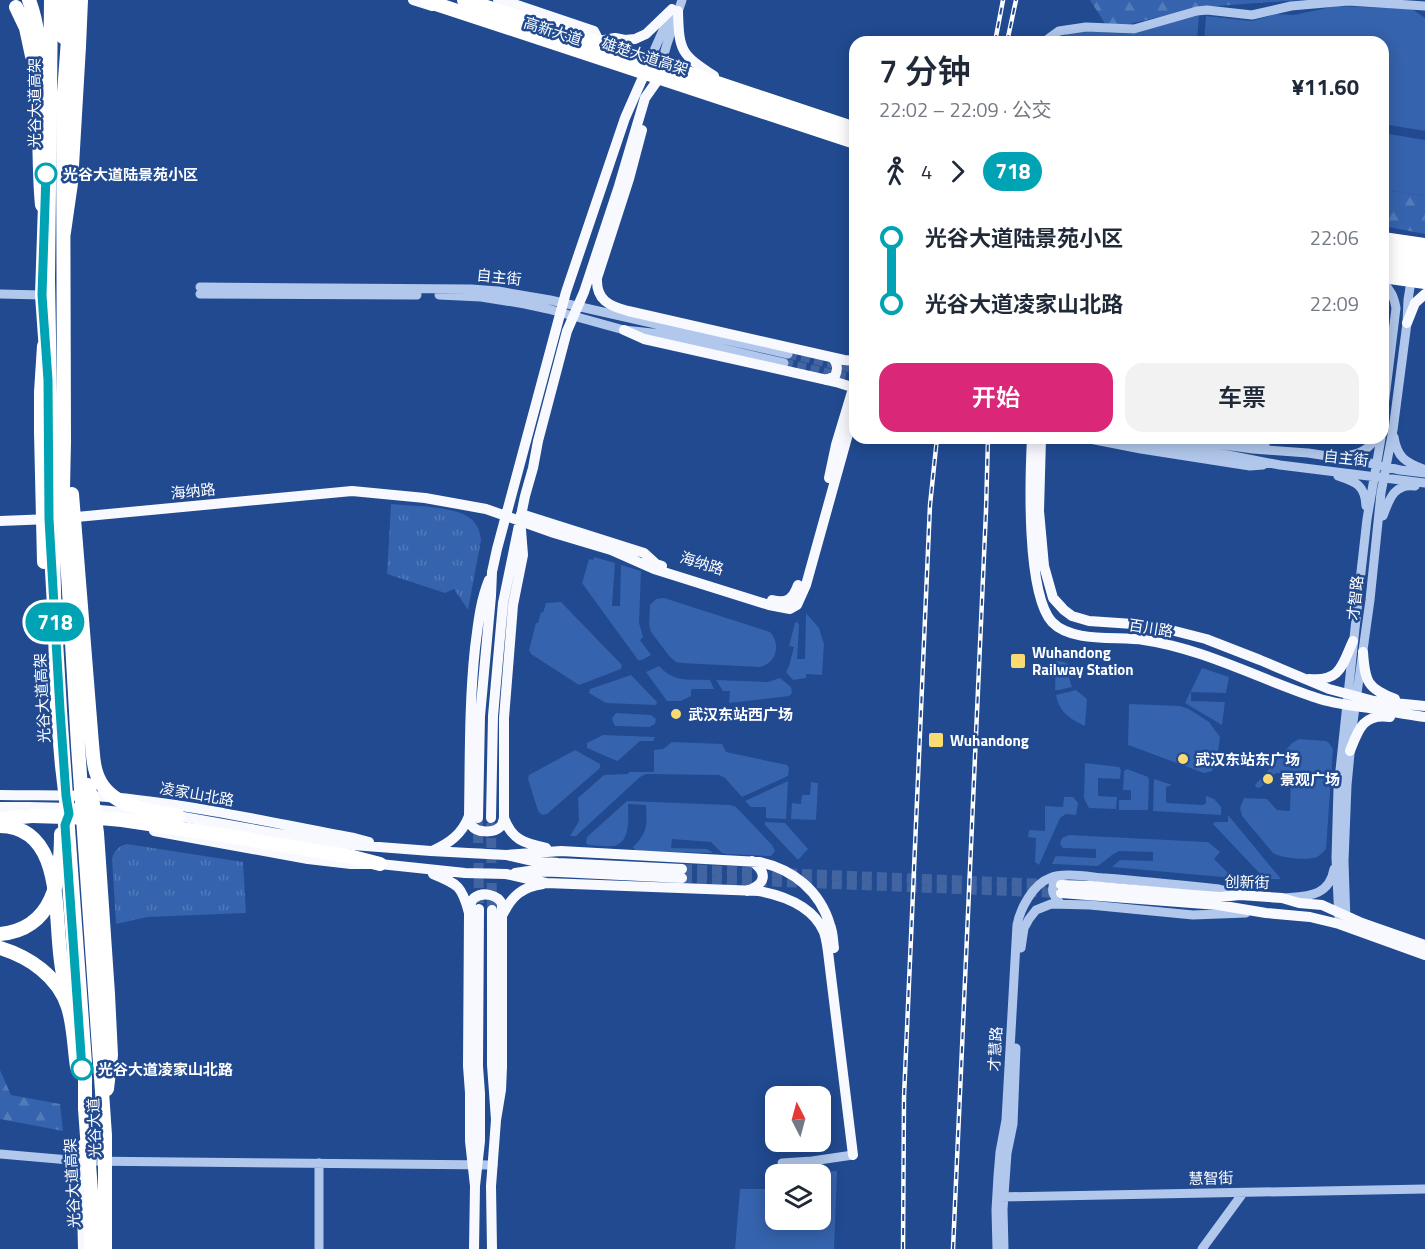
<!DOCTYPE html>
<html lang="zh">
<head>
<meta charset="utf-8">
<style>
  :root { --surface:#fff; --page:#f2f2f3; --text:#1f2937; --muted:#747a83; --accent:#db2777 }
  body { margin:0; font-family:"Titillium Web","Noto Sans SC",sans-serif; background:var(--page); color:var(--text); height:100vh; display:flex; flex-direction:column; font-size:22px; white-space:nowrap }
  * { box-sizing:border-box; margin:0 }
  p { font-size:20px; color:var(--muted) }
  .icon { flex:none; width:33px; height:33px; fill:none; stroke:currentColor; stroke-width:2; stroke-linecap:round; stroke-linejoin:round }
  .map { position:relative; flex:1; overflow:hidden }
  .details { position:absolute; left:849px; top:36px; width:540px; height:408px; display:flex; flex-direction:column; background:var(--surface); border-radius:18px; box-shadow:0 3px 15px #0003 }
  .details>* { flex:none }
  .badge { padding:0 12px; border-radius:20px; font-size:21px; line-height:39px }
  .needle { width:39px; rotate:354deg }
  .tools { position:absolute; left:765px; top:1086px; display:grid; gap:12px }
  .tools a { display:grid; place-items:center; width:66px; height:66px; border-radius:12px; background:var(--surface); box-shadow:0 3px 15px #0003; font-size:30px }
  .map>.badge { position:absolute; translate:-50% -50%; box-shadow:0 0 0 3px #fff }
  .legs { display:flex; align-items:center; gap:9px; height:66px; padding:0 30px; font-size:20px }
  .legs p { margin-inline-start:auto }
  .overview { display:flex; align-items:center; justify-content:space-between; height:102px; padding:0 30px }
  h1 { font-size:33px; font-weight:600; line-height:45px }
  .primary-button { display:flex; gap:12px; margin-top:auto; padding:12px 30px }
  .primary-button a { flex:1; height:69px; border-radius:18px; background:var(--accent); color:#fff; font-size:24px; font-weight:600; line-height:69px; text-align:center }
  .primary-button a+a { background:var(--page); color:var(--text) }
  ul { padding:0 30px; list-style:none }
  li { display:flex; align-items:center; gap:21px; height:66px; font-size:22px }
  li i { display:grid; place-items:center; width:9px; height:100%; margin:0 8px; background:currentColor }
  li i::after { content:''; width:15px; height:15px; margin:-8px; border:4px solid; border-radius:50%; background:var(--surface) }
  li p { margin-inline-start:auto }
  li:first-child i { background:linear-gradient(#0000 50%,currentColor 0) }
  li:last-child i { background:linear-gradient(currentColor 50%,#0000 0) }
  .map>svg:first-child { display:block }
</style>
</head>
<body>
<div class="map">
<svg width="1425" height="1249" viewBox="0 0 1425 1249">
  <defs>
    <pattern id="forest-firs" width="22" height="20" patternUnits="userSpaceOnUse" patternTransform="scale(1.5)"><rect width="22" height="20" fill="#3563ad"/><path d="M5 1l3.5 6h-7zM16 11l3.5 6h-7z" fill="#537ab9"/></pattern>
    <pattern id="park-tufts" width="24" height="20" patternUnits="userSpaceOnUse" patternTransform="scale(1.5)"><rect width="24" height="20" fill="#3563ad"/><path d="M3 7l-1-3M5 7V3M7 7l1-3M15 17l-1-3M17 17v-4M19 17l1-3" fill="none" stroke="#537ab9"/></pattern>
  </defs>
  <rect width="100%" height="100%" fill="#214a90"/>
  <!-- green -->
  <path fill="#3563ad" d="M 1336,6 L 1412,9 L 1425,18 L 1425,131 L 1383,124 L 1383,42 L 1204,42 L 1206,16 L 1252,21 L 1276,14 L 1294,15 Z
    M 1199,15 L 1197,42 L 1057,42 L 1057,41 L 1069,33 L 1084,31 L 1133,34 Z
    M 1383,133 L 1425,140 L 1425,196 L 1383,190 Z
    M 594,557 L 615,563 L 612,606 L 620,606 L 621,565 L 641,571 L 639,623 L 643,637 L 640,640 L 651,655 L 642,660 L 638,660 L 582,583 L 589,559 L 593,560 Z
    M 664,598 L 770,632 C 781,644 777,663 760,667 L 681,663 L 676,662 L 670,657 L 651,632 L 649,625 L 650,605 L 656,599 Z
    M 561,602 L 622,665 L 621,669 L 579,685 L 531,654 L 529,650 L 536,623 L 538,623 L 541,612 L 543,613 L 546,603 Z
    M 806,613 L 819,628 L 824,644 L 822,675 L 806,674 L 806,678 L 793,680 L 786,672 L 789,666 L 794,647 L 789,646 L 795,623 L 797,622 L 799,625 L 797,659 L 805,659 Z
    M 1056,661 L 1064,662 L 1069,665 L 1069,678 L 1072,687 L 1059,690 L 1055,690 Z
    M 659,666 C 675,683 688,679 710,680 L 714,689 L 693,689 L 691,690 L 691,696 L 681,701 L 667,701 L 646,672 Z
    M 1202,668 L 1229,677 L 1226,693 L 1191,692 L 1191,701 L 1225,702 L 1222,725 L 1185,703 Z
    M 631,675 L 657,702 L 656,705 L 606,703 L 589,693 L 590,689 Z
    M 780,678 L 791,687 L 792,693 L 789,696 L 729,703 L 730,691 L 723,691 L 716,680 L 768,682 Z
    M 1076,690 L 1087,699 L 1085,726 C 1070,719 1059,712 1056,695 Z
    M 1129,704 L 1180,706 L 1189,709 L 1209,722 L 1220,737 L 1216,765 L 1212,771 L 1204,773 L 1128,745 Z
    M 616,713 L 651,715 L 656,719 L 655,724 L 649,727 L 615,726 L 613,722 L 612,718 Z
    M 603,735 L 655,737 L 653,741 L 640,741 L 620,759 L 617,761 L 587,748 L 587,743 Z
    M 1299,739 L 1326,741 L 1329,743 L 1333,749 L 1326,849 C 1322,853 1319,857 1314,858 C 1304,860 1281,858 1273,853 L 1242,816 L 1240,808 L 1244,798 L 1267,799 L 1277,810 L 1290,811 L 1291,774 L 1276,773 L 1261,787 L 1257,788 L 1255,785 L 1292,743 Z
    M 672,742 L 722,744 L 726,752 L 787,765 L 789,768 L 788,776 L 742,797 L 725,778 L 719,775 L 646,774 L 640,777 L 576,836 L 570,836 L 579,821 L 578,798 L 604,775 L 628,774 L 629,772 L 653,772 L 654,771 L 654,750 L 663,749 Z
    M 575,750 L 600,764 L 600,768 L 547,814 L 542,815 L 538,811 L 528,779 L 529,775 Z
    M 1085,763 L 1119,767 L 1121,770 L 1120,779 L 1098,778 L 1098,796 L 1117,797 L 1116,809 L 1089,808 L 1084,798 Z
    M 1127,769 L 1148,777 L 1149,780 L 1148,809 L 1147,810 L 1119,810 L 1119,800 L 1131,800 L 1131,790 L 1123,790 L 1124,771 Z
    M 1154,779 L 1172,785 L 1166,787 L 1166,801 L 1167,803 L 1203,805 L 1206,803 L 1206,796 L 1214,799 L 1221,807 L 1221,815 L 1153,811 Z
    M 788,781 L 786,819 L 766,818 L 766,807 L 751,807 L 745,801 Z
    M 811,782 L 818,783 L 816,820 L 791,819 L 792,803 L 801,804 L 802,795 L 810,795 Z
    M 1064,797 L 1073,797 L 1078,803 L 1076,815 L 1066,814 L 1060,818 L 1039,865 L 1035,862 L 1036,838 L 1028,837 L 1029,830 L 1045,831 L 1045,806 L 1063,807 Z
    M 627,801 L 730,805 L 736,807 L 772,845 L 775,851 L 771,856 L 768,856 L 726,854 L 722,853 L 711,842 L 672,839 L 671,848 L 707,849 L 712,852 L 712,853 L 635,851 L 633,847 C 648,832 647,825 646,805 L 628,804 C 628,816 631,839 617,845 C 611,848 595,845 588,845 L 586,843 L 587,837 Z
    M 1228,815 L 1281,879 L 1265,879 L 1213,824 L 1215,822 L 1228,822 Z
    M 765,822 L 785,823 L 808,849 L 798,860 L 765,825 Z
    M 1069,835 L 1208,842 L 1220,852 L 1214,859 L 1233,878 L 1112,867 L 1120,860 L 1153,861 L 1153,852 L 1119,851 L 1112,855 L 1098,866 L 1052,864 L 1055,857 L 1057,856 L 1096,858 L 1096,849 L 1063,848 L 1060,844 L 1062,838 Z
    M 837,1171 L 834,1249 L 735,1249 L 740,1189 L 775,1189 L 776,1220 L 820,1220 L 820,1174 L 786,1174 L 786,1173 Z"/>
  <!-- forest -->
  <path fill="url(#forest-firs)" d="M 1090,0 L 1302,0 L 1202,7 L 1129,24 L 1106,25 Z
    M 1383,190 L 1425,196 L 1425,234 L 1383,226 Z
    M 0,1070 L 11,1095 L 60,1104 L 63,1131 L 0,1119 Z"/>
  <!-- park -->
  <path fill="url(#park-tufts)" d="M 391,504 C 411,506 457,506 471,519 C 478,525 480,532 481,540 L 468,610 L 454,589 L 445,593 L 387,574 Z
    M 127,844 L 243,862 L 246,913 L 147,917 L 116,924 L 112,859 C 114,850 119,846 127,844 Z"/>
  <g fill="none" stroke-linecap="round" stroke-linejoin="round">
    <!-- minor-tunnel -->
    <path stroke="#4265a1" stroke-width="9" stroke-dasharray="9 4.5" stroke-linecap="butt" d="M 788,354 L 855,369
      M 784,363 L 855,379"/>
    <!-- major-tunnel -->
    <path stroke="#4265a1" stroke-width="10" stroke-dasharray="10 5" stroke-linecap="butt" d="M 478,818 L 479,909
      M 491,823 L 492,910
      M 682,869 L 1046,884
      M 682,878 L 1061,893"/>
    <!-- minor -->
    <path stroke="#b1c8ec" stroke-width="9" d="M 1048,42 L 1048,39 L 1059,31 L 1086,27 L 1134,29 L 1197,11 L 1207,10 L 1252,15 L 1291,6 L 1348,1 L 1425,6
      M 648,64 L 672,10
      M 660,69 L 667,44 L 682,0
      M 1383,283 C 1391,290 1394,297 1396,308 L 1383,414
      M 200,287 L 471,289 L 498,291 L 550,300 L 788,354
      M 0,294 L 42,295
      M 200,294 L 417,295
      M 439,295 L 481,297 L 525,304 L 548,309 L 624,330 L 661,334 L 784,363
      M 1394,437 C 1397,457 1405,462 1423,469
      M 1085,438 L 1141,449 L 1250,466 L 1263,465
      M 1122,438 L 1228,455 L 1280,465 L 1425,483
      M 1173,438 L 1253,449 L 1308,453 L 1361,461 L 1400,470 L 1425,473
      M 1229,438 L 1265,445
      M 1346,456 C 1359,454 1369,450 1375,438
      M 1338,476 C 1356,482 1365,485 1366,506
      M 1383,516 C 1389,500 1394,483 1415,486
      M 1284,898 C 1307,896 1329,897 1334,869
      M 1060,903 C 1053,895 1050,891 1055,880 L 1062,877
      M 1339,919 L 1336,858 L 1338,789 L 1361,572 L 1367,519 L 1381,438
      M 1346,922 L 1344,861 L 1347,785 L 1353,722 L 1370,600 L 1381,493 L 1393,430 L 1407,323 L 1408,300 L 1412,275
      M 1021,948 L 1024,928 L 1029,919 L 1036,910 L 1051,904 L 1090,905 L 1193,915 L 1246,913
      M 0,1154 L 81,1161 L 493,1165
      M 782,1163 L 812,1161 L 853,1155
      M 998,1197 L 1425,1189
      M 319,1249 L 319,1163
      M 997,1249 L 996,1210 L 998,1176 L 1000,1152 L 1006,1120 L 1017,925 C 1020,909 1033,884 1050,878 C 1063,872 1090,877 1105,878 C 1143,881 1181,885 1219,889 L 1238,894
      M 1004,1249 L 1003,1209 L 1007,1153 L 1013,1124 L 1016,1048
      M 1202,1249 L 1243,1193"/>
    <!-- major -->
    <path stroke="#f7f9ff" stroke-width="10" d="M 413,0 L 432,6
      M 498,0 L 511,3 L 594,31 L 599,41 L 615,38 L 625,40 L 635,39 L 646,34 L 672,9
      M 678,11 C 679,52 681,54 714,76
      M 642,130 L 629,179 L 597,278 C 596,300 609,306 628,311 L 844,360 L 855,361
      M 1407,323 L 1415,303 L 1425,294
      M 624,330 L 644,339 L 836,382 L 855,388
      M 826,380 L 835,376 C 838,369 838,364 833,358
      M 1032,438 C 1030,477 1026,593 1052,622 C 1072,643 1117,636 1144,640 C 1201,648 1262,680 1317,698 C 1331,703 1347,705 1362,707 C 1383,710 1404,714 1425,717
      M 1041,438 L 1039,511 L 1044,566 L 1053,598 L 1064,610 L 1072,616 L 1089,621 L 1133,624 L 1163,628 L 1206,639 L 1260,660 L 1329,689 L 1374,701 L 1425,706
      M 829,478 L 836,445 L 855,382
      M 521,514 L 644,553 L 656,564 L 662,566
      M 66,518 L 352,491 L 425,498 L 486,509 L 554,533 L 611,550 L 654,569 L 769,605 L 790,609 L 797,605 L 806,585 L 855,409
      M 0,521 L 51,519
      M 521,530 L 523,555 L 513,605 L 504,718 L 504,818 C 512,840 524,843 546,848
      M 772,600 C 787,604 793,599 798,585
      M 1363,652 C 1365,682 1367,688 1395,699
      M 1309,679 C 1341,682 1342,665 1353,641
      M 1350,751 C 1358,730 1363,713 1390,717
      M 0,795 C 46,796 92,794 137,800 C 209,808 282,825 354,838 L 369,842
      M 0,807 L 28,807
      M 178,816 L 313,840 L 353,845 L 431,851 L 506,855 L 532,861 L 558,863 L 682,869
      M 469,816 C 470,819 470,824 472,826 C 477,833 494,833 500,827 C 503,824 503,822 504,818
      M 478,818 L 480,716 L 491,596 L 492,572 L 497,549 L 566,292 L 625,118 L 643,77
      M 491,818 L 493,716 L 503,603 L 525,496 L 533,468 L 538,441 L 567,331 L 584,292 L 619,186 L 645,98 L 657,81
      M 154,831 L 308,859 L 351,864 L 380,864 L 465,873 L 506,874 L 546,883 L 759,891 C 785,896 813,906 824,932 C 827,941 828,951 829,960 L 853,1155
      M 432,851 C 450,843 462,834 469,816 C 470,760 469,704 475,648 C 478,625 480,602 489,580
      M 506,855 L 561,851 L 759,862 C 793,869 820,891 830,925 C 833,932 833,941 834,948
      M 515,873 L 529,871 L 559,872 L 682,878
      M 433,874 C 458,884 462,886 469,913
      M 1061,885 L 1091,886 L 1193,895 L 1220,897 L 1240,895 L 1282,898 L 1299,903 L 1322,905 L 1362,923 L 1425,945
      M 747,891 C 765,884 769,874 752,861
      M 1061,893 L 1218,905 L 1266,913 L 1310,917 L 1339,924 L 1425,955
      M 503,914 C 512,896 522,887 543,884
      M 83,1144 L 81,1161 L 83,1249
      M 475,1186 L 470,1141 L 470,1093 L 468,1066 L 469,913 C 470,908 470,902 474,898 C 483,891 498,895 502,904 L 502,1067 L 501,1090 L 496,1120
      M 474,1249 L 475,1186 L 480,1141 L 480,1093 L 478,1066 L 479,909
      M 492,1249 L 491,1186 L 496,1120 L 492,1065 L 492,910"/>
    <!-- highway -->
    <path stroke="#fff" stroke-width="14" d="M 63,0 L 63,37
      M 79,46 L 81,0
      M 63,95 L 64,441
      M 1383,239 L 1425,245
      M 1383,251 L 1425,257
      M 1383,264 L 1425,270
      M 41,432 L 41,392 L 44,346
      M 0,819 L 32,816
      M 0,826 C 71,827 51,932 64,978 C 67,989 74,1001 79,1012
      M 216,834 L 353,857 L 380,864
      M 107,1089 L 111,1055 L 108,994"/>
    <defs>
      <path id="rail" d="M 995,42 L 1003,0
        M 1007,42 L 1016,0
        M 903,1249 L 904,1097 L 930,505 L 937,438
        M 953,1249 L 986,511 L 988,438"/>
    </defs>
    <!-- rail casing -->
    <use href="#rail" stroke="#fff" stroke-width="4.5"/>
    <!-- rail -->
    <use href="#rail" stroke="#214a90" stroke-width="2" stroke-dasharray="7" stroke-linecap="butt"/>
    <!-- major-bridge -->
    <path stroke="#f7f9ff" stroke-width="10" d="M 28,807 L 73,808
      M 88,809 L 144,814"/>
    <!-- highway-bridge -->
    <path stroke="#fff" stroke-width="14" d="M 29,0 C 40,29 40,60 42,91
      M 51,0 L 48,279 L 52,512 L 57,708 L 62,766 L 66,800 L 85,1063 L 85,1109 L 91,1191 L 91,1249
      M 464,0 L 529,20 L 855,129
      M 427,1 L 855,142
      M 16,7 L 26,28 L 32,56
      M 36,84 C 41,124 38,165 42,205
      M 63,106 L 71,0
      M 64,232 L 71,183 L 79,46
      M 1383,276 L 1425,282
      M 41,432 L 44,562
      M 64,441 L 63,488 L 78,746 L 105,1135 L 105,1249
      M 72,494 L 92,744 C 93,753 93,763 96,772 C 107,808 147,809 178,816
      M 88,785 L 93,804 L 97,833 L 108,994
      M 32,816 L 100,818 L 122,820 L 216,834
      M 0,934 C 54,929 61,879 61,834
      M 0,948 C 29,957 58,976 68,1007 C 74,1026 74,1047 77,1067"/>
  </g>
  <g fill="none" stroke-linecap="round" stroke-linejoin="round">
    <defs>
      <path id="line-1" d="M 46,174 L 42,295 L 48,380 L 49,519 L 60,710 L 66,796 L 69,814 L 65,825 L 82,1069"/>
    </defs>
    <!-- line-1 casing -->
    <use href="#line-1" stroke="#fff" stroke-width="14"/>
    <!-- line-1 -->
    <use href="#line-1" stroke="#00a3b4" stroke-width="9"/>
  </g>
  <!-- markers -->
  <g fill="#fff" stroke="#00a3b4" stroke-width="3">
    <circle cx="46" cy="174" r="10"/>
    <circle cx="82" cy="1069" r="10"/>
  </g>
  <g fill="#f9db72" stroke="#214a90" stroke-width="2">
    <rect x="1010" y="653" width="16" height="16" rx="3"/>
    <circle cx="676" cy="714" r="6"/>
    <rect x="928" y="732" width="16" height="16" rx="3"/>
    <circle cx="1183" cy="759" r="6"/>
    <circle cx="1268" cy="779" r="6"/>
  </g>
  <g text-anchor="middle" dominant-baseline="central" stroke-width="5" stroke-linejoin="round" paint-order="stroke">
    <!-- street labels -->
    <g font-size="15" fill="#fff" stroke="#214a90">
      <text transform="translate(553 31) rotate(18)">高新大道</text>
      <text transform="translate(645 56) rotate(18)">雄楚大道高架</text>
      <text transform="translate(34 103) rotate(-90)">光谷大道高架</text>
      <text transform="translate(499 277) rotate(6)">自主街</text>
      <text transform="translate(1346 458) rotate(6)">自主街</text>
      <text transform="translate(193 491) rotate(-6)">海纳路</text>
      <text transform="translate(702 563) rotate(17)">海纳路</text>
      <text transform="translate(1355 598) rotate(-84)">才智路</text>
      <text transform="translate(1151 628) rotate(9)">百川路</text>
      <text transform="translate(42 698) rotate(-93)">光谷大道高架</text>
      <text transform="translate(197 794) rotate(10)">凌家山北路</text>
      <text transform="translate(1247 882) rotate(1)">创新街</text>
      <text transform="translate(995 1049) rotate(-87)">才慧路</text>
      <text transform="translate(94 1128) rotate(-92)">光谷大道</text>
      <text transform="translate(1211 1178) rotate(-1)">慧智街</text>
      <text transform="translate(72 1183) rotate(-93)">光谷大道高架</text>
    </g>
    <!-- stop labels -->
    <g font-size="15" font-weight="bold" fill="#fff" stroke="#214a90" text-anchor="start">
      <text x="63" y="174">光谷大道陆景苑小区</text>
      <text x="98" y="1069">光谷大道凌家山北路</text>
    </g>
    <!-- poi labels -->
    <g font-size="15" font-weight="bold" fill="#fff" stroke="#214a90" text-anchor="start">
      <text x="1032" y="652">Wuhandong<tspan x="1032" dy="17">Railway Station</tspan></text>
      <text x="688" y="714">武汉东站西广场</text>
      <text x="950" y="740">Wuhandong</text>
      <text x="1195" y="759">武汉东站东广场</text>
      <text x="1280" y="779">景观广场</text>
    </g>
  </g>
</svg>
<div class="tools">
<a><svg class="needle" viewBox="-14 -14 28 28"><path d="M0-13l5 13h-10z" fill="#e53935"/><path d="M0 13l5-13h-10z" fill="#747a83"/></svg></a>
<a><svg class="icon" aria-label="layers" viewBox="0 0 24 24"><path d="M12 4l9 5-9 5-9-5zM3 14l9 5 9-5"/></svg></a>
</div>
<b class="badge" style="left:55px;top:622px;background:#00a3b4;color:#fff">718</b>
<section class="details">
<div class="overview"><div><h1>7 分钟</h1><p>22:02 – 22:09 · 公交</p></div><b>¥11.60</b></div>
<div class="legs"><svg class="icon" aria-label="walk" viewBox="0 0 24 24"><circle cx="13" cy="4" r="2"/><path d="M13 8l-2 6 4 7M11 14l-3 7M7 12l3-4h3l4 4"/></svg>4<svg class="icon" aria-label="forward" viewBox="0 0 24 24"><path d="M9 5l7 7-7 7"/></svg><b class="badge" style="background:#00a3b4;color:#fff">718</b></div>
<ul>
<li><i style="color:#00a3b4"></i><b>光谷大道陆景苑小区</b><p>22:06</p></li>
<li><i style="color:#00a3b4"></i><b>光谷大道凌家山北路</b><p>22:09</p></li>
</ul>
<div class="primary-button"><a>开始</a><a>车票</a></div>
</section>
</div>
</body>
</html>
